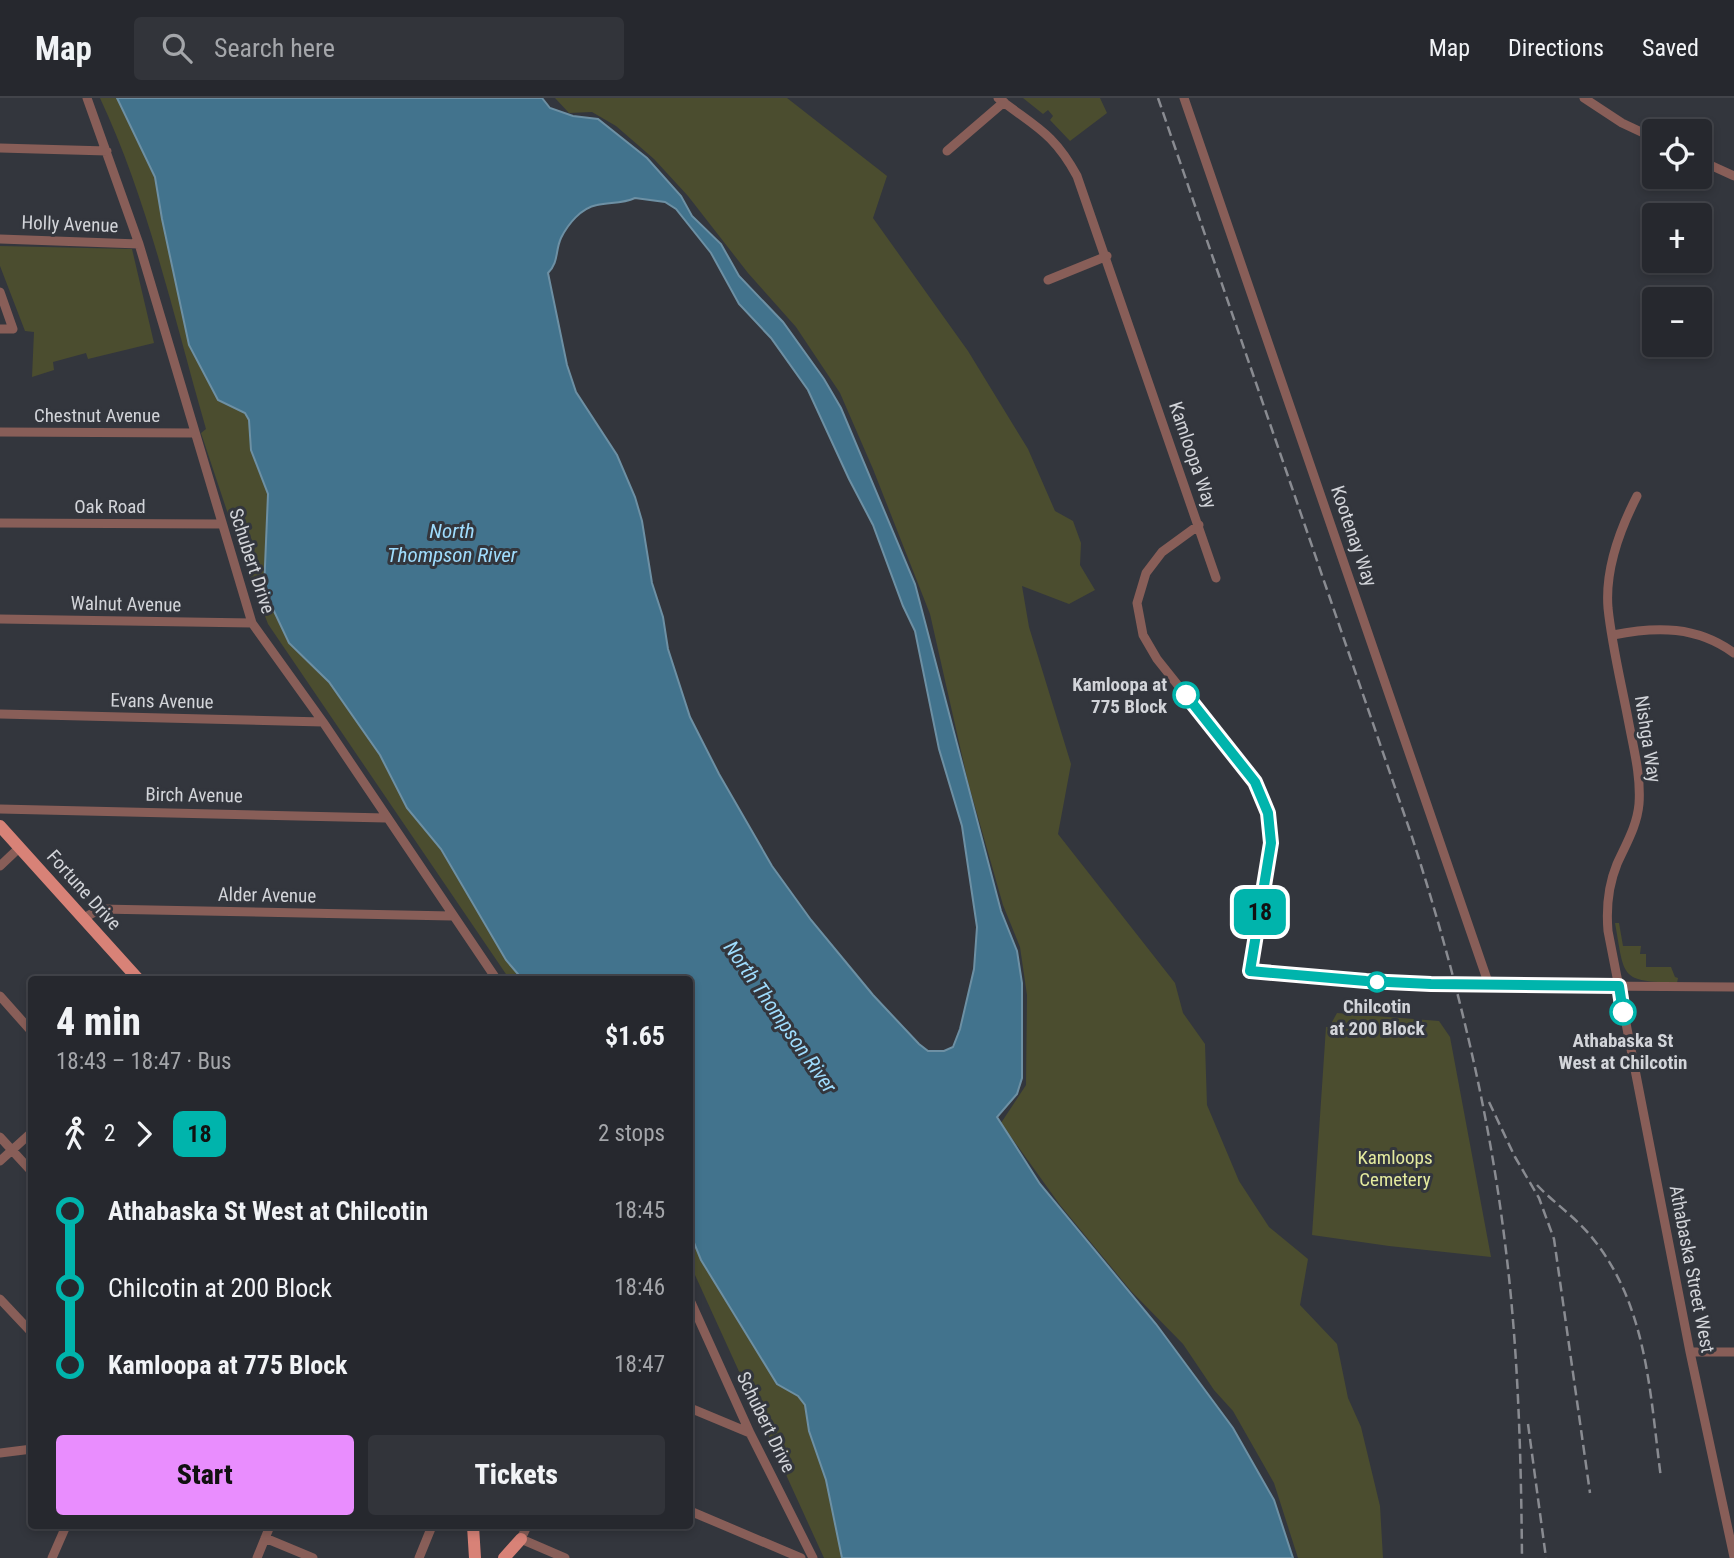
<!DOCTYPE html>
<html lang="en">
<head>
<meta charset="utf-8">
<style>
  :root { --surface:#26282e; --page:#32343a; --text:#f1f3f6; --muted:#a4a6aa; --line:#42444a; --accent:#e98dfe }
  body { margin:0; font-family:"Roboto Condensed",sans-serif; background:var(--page); color:var(--text); height:100vh; display:flex; flex-direction:column; font-size:26px; white-space:nowrap }
  * { box-sizing:border-box; margin:0 }
  p { font-size:23px; color:var(--muted) }
  .icon { flex:none; width:38px; height:38px; fill:none; stroke:currentColor; stroke-width:2; stroke-linecap:round; stroke-linejoin:round }
  .map { position:relative; flex:1; overflow:hidden }
  .sheet { position:absolute; left:28px; top:878px; width:665px; height:553px; display:flex; flex-direction:column; background:var(--surface); border-radius:7px; box-shadow:0 4px 10px #0003,0 0 0 2px var(--line) }
  .sheet>* { flex:none }
  .badge { padding:0 14px; border-radius:10px; font-size:24px; line-height:46px }
  .buttons { position:absolute; left:1642px; top:21px; display:grid; gap:14px }
  .buttons a { display:grid; place-items:center; width:70px; height:70px; border-radius:7px; background:var(--surface); box-shadow:0 4px 10px #0003,0 0 0 2px var(--line); font-size:35px }
  .map>.badge { position:absolute; translate:-50% -50%; box-shadow:0 0 0 4px #fff }
  .legs { display:flex; align-items:center; gap:10px; height:77px; padding:0 28px; font-size:23px }
  .legs p { margin-inline-start:auto }
  .head { display:flex; align-items:center; justify-content:space-between; height:119px; padding:0 28px }
  h1 { font-size:38px; font-weight:800; line-height:52px }
  .primary-button { display:flex; gap:14px; margin-top:auto; padding:14px 28px }
  .primary-button a { flex:1; height:80px; border-radius:7px; background:var(--accent); color:#111; font-size:28px; font-weight:800; line-height:80px; text-align:center }
  .primary-button a+a { background:var(--page); color:var(--text) }
  ul { padding:0 28px; list-style:none }
  li { display:flex; align-items:center; gap:24px; height:77px; font-size:26px }
  li i { display:grid; place-items:center; width:10px; height:100%; margin:0 9px; background:currentColor }
  li i::after { content:''; width:18px; height:18px; margin:-9px; border:5px solid; border-radius:50%; background:var(--surface) }
  li p { margin-inline-start:auto }
  li:first-child i { background:linear-gradient(#0000 50%,currentColor 0) }
  li:last-child i { background:linear-gradient(currentColor 50%,#0000 0) }
  header { display:flex; align-items:center; gap:42px; box-sizing:border-box; height:98px; padding:0 35px; background:var(--surface); border-bottom:2px solid var(--line) }
  header strong { font-size:33px }
  nav { display:flex; gap:38px; margin-inline-start:auto; font-size:24px }
  .search { width:490px; height:63px; background:var(--page); display:flex; align-items:center; gap:18px; box-sizing:border-box; padding:0 24px; border-radius:7px; color:var(--muted); font-size:26px }
  .map>svg:first-child { display:block }
</style>
</head>
<body>
<header>
<strong>Map</strong>
<div class="search"><svg class="icon" aria-label="search" viewBox="0 0 24 24"><circle cx="10" cy="10" r="6"/><path d="M15 15l6 6"/></svg>Search here</div>
<nav><a>Map</a><a>Directions</a><a>Saved</a></nav>
</header>
<div class="map">
<svg width="1734" height="1460" viewBox="0 0 1734 1460">
  <rect width="100%" height="100%" fill="#33363d"/>
  <!-- green -->
  <path fill="#4b4d2f" d="M 100,0 L 117,0 L 155,79 L 162,121 L 189,247 L 218,302 L 246,315 L 249,322 L 251,352 L 268,396 L 264,492 L 289,545 L 329,584 L 380,657 L 407,710 L 441,751 L 506,862 L 523,882 L 510,882 L 268,526 L 243,461 L 201,335 L 206,331 C 174,220 149,105 100,0 Z
    M 555,0 L 787,0 L 887,78 L 873,120 L 968,253 L 1028,351 L 1055,413 L 1073,423 L 1081,445 L 1080,467 L 1095,492 L 1069,506 L 1022,488 L 1029,529 L 1071,666 L 1058,736 L 1175,885 L 1183,915 L 1205,946 L 1207,1007 L 1239,1083 L 1269,1129 L 1308,1161 L 1300,1207 L 1337,1246 L 1348,1300 L 1361,1329 L 1380,1408 L 1383,1460 L 1298,1460 L 1274,1385 L 1233,1313 L 1214,1292 L 1183,1246 L 1131,1193 L 1060,1107 L 1001,1025 L 1026,987 L 1027,897 L 1020,849 L 1003,807 L 968,684 L 930,516 L 873,371 L 840,295 L 796,229 L 748,175 L 688,98 L 654,61 L 616,28 L 592,14 L 569,15 Z
    M 1023,0 L 1100,0 L 1107,15 L 1070,43 L 1050,22 L 1053,18 L 1048,12 L 1043,16 Z
    M 0,148 L 132,151 L 154,245 L 88,261 L 86,255 L 53,264 L 54,272 L 32,279 L 34,234 L 25,233 L 0,168 Z
    M 1615,825 L 1619,825 L 1623,848 L 1641,848 L 1640,856 L 1646,856 L 1646,869 L 1671,869 L 1675,879 L 1678,880 L 1677,885 C 1619,883 1625,880 1615,825 Z
    M 1337,915 L 1439,923 L 1450,939 L 1491,1159 L 1389,1148 L 1312,1137 L 1326,929 L 1333,929 L 1332,924 Z
    M 690,1135 L 701,1162 L 777,1286 L 798,1298 L 805,1307 L 809,1333 L 826,1382 L 842,1460 L 824,1460 L 690,1166 Z"/>
  <!-- water -->
  <path fill="#42738d" stroke="#6d90a4" stroke-width="2" fill-rule="evenodd" d="M 117,0 L 542,0 L 550,10 L 573,18 L 598,21 L 647,60 L 681,98 L 692,118 L 721,146 L 739,178 L 783,224 L 824,281 L 841,310 L 915,486 L 1001,813 L 1017,853 L 1022,885 L 1022,980 L 1017,996 L 997,1019 L 1040,1086 L 1156,1226 L 1233,1330 L 1274,1402 L 1293,1460 L 842,1460 L 826,1382 L 809,1333 L 805,1307 L 798,1298 L 777,1286 L 701,1162 L 690,1135 L 690,882 L 523,882 L 506,862 L 441,751 L 407,710 L 380,657 L 329,584 L 289,545 L 264,492 L 268,396 L 251,352 L 249,322 L 245,315 L 218,302 L 189,247 L 162,121 L 155,79 ZM 635,100 L 665,104 L 676,111 L 711,155 L 739,206 L 771,240 L 808,292 L 849,381 L 873,427 L 903,508 L 915,533 L 939,651 L 962,728 L 977,829 L 974,871 L 960,931 L 953,949 L 944,953 L 928,953 L 919,946 L 873,897 L 811,822 L 772,768 L 719,676 L 690,619 L 668,551 L 663,519 L 652,485 L 642,423 L 635,399 L 617,357 L 576,294 L 567,267 L 548,175 C 559,164 555,153 561,140 C 568,126 581,110 597,107 C 610,104 622,106 635,100 Z"/>
  <g fill="none" stroke-linecap="round" stroke-linejoin="round">
    <!-- minor -->
    <path stroke="#885e58" stroke-width="9" d="M 87,0 L 139,146 L 252,525 L 323,624 L 497,882
      M 998,0 C 1035,29 1053,34 1077,78 L 1216,480
      M 1184,0 L 1489,887
      M 1584,0 L 1622,25 L 1654,40
      M 0,50 L 107,53
      M 947,53 L 1004,4
      M 1699,62 L 1734,78
      M 0,141 L 139,146
      M 1048,182 L 1107,158
      M 0,194 L 13,231 L 0,231
      M 0,334 L 194,335
      M 1637,398 C 1620,431 1605,472 1608,510 C 1612,549 1622,588 1629,626 C 1634,652 1641,679 1639,706 C 1637,728 1626,746 1617,766 C 1608,788 1606,809 1608,833 L 1690,1254 L 1734,1459
      M 0,425 L 221,426
      M 1199,427 L 1162,454 L 1146,475 L 1137,505 L 1143,537 L 1157,561 L 1255,684 L 1268,715 L 1271,745 L 1250,873 L 1366,883 L 1455,887 L 1734,889
      M 0,521 L 252,525
      M 1613,537 C 1657,528 1697,528 1734,555
      M 0,616 L 323,624
      M 0,711 L 386,720
      M 0,768 L 19,750
      M 84,820 L 100,811 L 452,818
      M 0,898 L 32,934
      M 0,1039 L 32,1074
      M 0,1063 L 32,1034
      M 0,1201 L 32,1235
      M 690,1202 L 750,1335 L 813,1460
      M 1690,1254 L 1734,1254
      M 690,1310 L 750,1335
      M 0,1355 L 32,1351
      M 690,1413 L 801,1460
      M 527,1428 L 521,1441 L 565,1460
      M 265,1440 L 313,1460
      M 52,1460 L 66,1428
      M 257,1460 L 270,1428
      M 419,1460 L 432,1428"/>
    <!-- major -->
    <path stroke="#d88277" stroke-width="12" d="M 0,728 L 139,882
      M 473,1428 L 475,1460
      M 504,1460 L 521,1441"/>
    <!-- rail -->
    <path stroke="#898b91" stroke-width="2.5" stroke-dasharray="10 5" stroke-linecap="butt" d="M 1158,0 L 1412,739 C 1454,869 1487,1002 1504,1137 C 1518,1244 1521,1352 1522,1460
      M 1489,1004 L 1515,1059 L 1539,1100 L 1554,1141 L 1590,1395
      M 1537,1087 C 1555,1106 1578,1121 1594,1142 C 1648,1210 1650,1298 1661,1380
      M 1528,1326 L 1546,1460"/>
  </g>
  <g fill="none" stroke-linecap="round" stroke-linejoin="round">
    <defs>
      <path id="line-1" d="M 1186,597 L 1255,684 L 1268,715 L 1271,745 L 1250,873 L 1366,883 L 1431,886 L 1619,888 L 1623,914"/>
    </defs>
    <!-- line-1 casing -->
    <use href="#line-1" stroke="#fff" stroke-width="16"/>
    <!-- line-1 -->
    <use href="#line-1" stroke="#00b4ac" stroke-width="10"/>
  </g>
  <!-- markers -->
  <g fill="#fff" stroke="#00b4ac" stroke-width="3.5">
    <circle cx="1186" cy="597" r="12"/>
    <circle cx="1377" cy="884" r="9"/>
    <circle cx="1623" cy="914" r="12"/>
  </g>
  <g text-anchor="middle" dominant-baseline="central" stroke-width="6" stroke-linejoin="round" paint-order="stroke">
    <!-- street labels -->
    <g font-size="19" fill="#d2d4d9" stroke="#33363d">
      <text transform="translate(70 126) rotate(2)">Holly Avenue</text>
      <text x="97" y="317">Chestnut Avenue</text>
      <text transform="translate(1193 357) rotate(71)">Kamloopa Way</text>
      <text x="110" y="408">Oak Road</text>
      <text transform="translate(1354 438) rotate(71)">Kootenay Way</text>
      <text transform="translate(252 463) rotate(72)">Schubert Drive</text>
      <text transform="translate(126 506) rotate(1)">Walnut Avenue</text>
      <text transform="translate(162 603) rotate(1)">Evans Avenue</text>
      <text transform="translate(1648 641) rotate(81)">Nishga Way</text>
      <text transform="translate(194 697) rotate(1)">Birch Avenue</text>
      <text transform="translate(84 792) rotate(48)">Fortune Drive</text>
      <text transform="translate(267 797) rotate(1)">Alder Avenue</text>
      <text transform="translate(1692 1171) rotate(79)">Athabaska Street West</text>
      <text transform="translate(766 1324) rotate(64)">Schubert Drive</text>
    </g>
    <!-- stop labels -->
    <g font-size="19" font-weight="bold" fill="#d2d4d9" stroke="#33363d">
      <text x="1167" y="586" text-anchor="end">Kamloopa at<tspan x="1167" dy="22">775 Block</tspan></text>
      <text x="1377" y="908">Chilcotin<tspan x="1377" dy="22">at 200 Block</tspan></text>
      <text x="1623" y="942">Athabaska St<tspan x="1623" dy="22">West at Chilcotin</tspan></text>
    </g>
    <!-- park labels -->
    <g font-size="19" fill="#e4ea9e" stroke="#33363d">
      <text x="1395" y="1059">Kamloops<tspan x="1395" dy="22">Cemetery</tspan></text>
    </g>
    <!-- water labels -->
    <g font-size="21" font-style="italic" fill="#9fdcfd" stroke="#33363d">
      <text x="452" y="433">North<tspan x="452" dy="24">Thompson River</tspan></text>
      <text transform="translate(780 919) rotate(55)">North Thompson River</text>
    </g>
  </g>
</svg>
<div class="buttons">
<a><svg class="icon" aria-label="locate" viewBox="0 0 24 24"><circle cx="12" cy="12" r="6"/><path d="M12 2v4M12 18v4M2 12h4M18 12h4"/></svg></a>
<a>+</a>
<a>−</a>
</div>
<b class="badge" style="left:1260px;top:814px;background:#00b4ac;color:#111">18</b>
<section class="sheet">
<div class="head"><div><h1>4 min</h1><p>18:43 – 18:47 · Bus</p></div><b>$1.65</b></div>
<div class="legs"><svg class="icon" aria-label="walk" viewBox="0 0 24 24"><circle cx="13" cy="4" r="2"/><path d="M13 8l-2 6 4 7M11 14l-3 7M7 12l3-4h3l4 4"/></svg>2<svg class="icon" aria-label="forward" viewBox="0 0 24 24"><path d="M9 5l7 7-7 7"/></svg><b class="badge" style="background:#00b4ac;color:#111">18</b><p>2 stops</p></div>
<ul>
<li><i style="color:#00b4ac"></i><b>Athabaska St West at Chilcotin</b><p>18:45</p></li>
<li><i style="color:#00b4ac"></i><span>Chilcotin at 200 Block</span><p>18:46</p></li>
<li><i style="color:#00b4ac"></i><b>Kamloopa at 775 Block</b><p>18:47</p></li>
</ul>
<div class="primary-button"><a>Start</a><a>Tickets</a></div>
</section>
</div>
</body>
</html>
